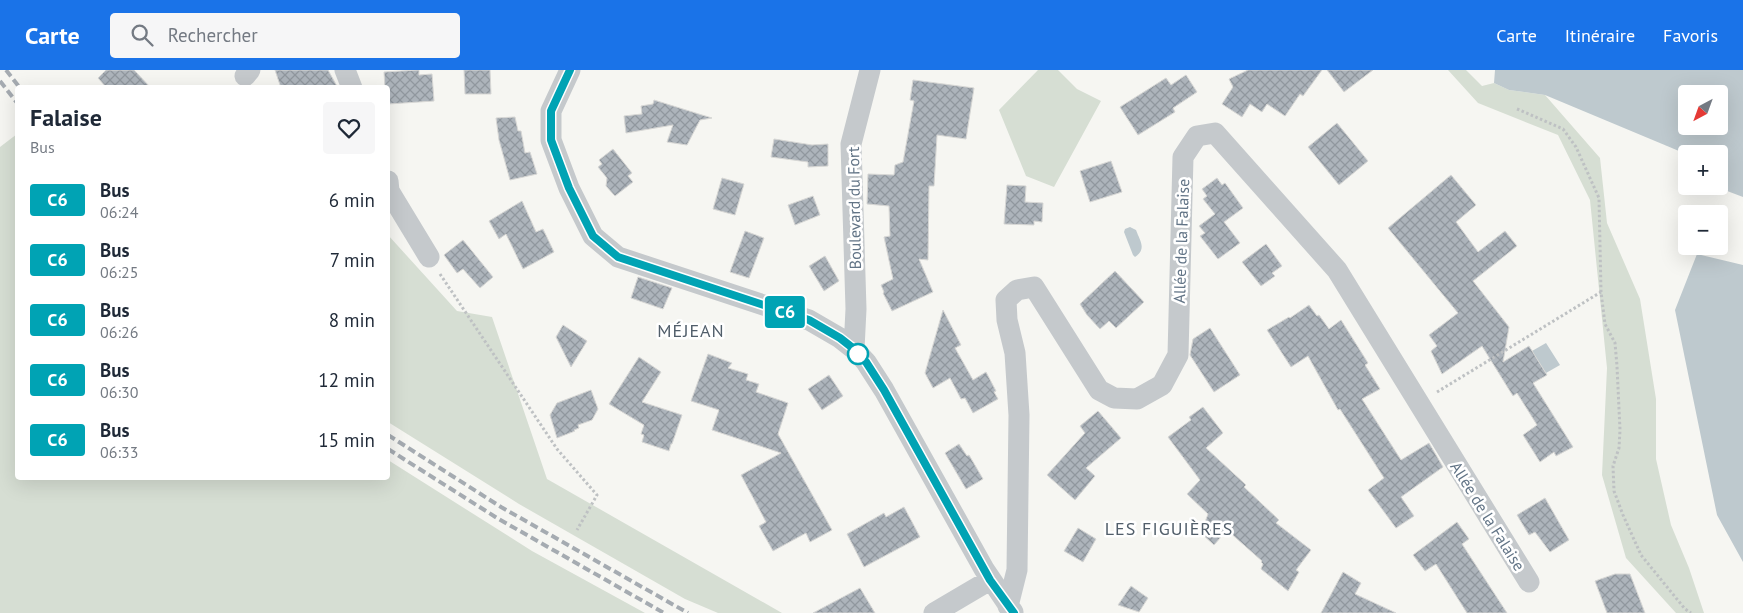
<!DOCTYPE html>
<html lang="fr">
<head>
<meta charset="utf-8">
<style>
  :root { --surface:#fff; --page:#f6f6f7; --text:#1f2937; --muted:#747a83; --accent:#1a73e8 }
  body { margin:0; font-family:"PT Sans",sans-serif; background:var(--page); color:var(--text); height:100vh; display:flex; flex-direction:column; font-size:19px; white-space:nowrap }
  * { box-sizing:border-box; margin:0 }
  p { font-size:16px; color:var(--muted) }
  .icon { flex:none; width:28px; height:28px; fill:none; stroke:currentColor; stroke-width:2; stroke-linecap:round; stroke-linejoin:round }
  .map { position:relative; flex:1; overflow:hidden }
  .sheet { position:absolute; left:15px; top:15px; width:375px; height:395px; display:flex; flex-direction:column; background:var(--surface); border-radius:5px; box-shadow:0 5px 20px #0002 }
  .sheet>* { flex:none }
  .badge { padding:0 10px; border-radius:4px; font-size:18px; line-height:32px }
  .needle { width:32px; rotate:221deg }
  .controls { position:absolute; left:1678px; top:15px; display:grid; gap:10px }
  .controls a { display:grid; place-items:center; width:50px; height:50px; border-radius:5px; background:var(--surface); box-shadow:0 5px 20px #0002; font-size:25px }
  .map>.badge { position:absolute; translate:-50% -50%; box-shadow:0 0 0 2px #fff }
  .round { display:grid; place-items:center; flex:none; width:52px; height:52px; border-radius:5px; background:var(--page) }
  .headline { display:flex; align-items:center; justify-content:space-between; height:85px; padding:0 15px }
  h1 { font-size:24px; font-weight:600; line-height:38px }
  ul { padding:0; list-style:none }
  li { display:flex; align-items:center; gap:15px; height:60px; padding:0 15px }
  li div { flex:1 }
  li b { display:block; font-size:19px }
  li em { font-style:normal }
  li .badge { min-width:55px; font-weight:700; text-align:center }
  header { display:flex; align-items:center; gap:30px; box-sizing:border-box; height:70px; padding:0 25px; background:var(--accent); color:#fff }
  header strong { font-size:24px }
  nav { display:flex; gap:28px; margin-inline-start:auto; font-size:18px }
  .search { width:350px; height:45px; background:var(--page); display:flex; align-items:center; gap:12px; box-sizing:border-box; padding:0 18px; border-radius:5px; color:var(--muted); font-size:19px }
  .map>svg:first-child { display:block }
</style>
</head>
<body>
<header>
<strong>Carte</strong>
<div class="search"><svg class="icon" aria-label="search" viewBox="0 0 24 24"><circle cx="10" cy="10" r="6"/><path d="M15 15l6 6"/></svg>Rechercher</div>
<nav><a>Carte</a><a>Itinéraire</a><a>Favoris</a></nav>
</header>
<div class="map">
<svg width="1743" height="543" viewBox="0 0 1743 543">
  <defs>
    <pattern id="building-cross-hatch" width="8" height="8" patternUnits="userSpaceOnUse" patternTransform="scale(1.25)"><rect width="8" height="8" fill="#adb4bb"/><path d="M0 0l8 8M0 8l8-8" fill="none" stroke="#90979e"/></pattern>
  </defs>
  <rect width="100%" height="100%" fill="#f6f6f2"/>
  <!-- green -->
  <path fill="#d6ded3" d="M 1038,0 L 1058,0 L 1077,19 L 1101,31 L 1054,117 L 1026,106 L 999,40 Z
    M 1448,0 L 1466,0 L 1482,16 L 1494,13 L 1509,20 L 1545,25 L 1600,88 L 1607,153 L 1640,229 L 1656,329 L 1656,389 L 1671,455 L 1689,498 L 1704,543 L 1676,543 L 1626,488 L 1602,405 L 1607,298 L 1590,130 L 1558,65 L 1478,33 Z
    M 17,64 L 18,408 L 388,408 L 388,390 L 532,481 L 645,543 L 0,543 L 0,77 Z
    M 388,165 L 457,241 L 492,247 L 547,409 L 782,543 L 718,543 L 685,529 L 519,434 L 388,352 Z"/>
  <!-- water -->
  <path fill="#bec9ce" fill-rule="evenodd" d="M 1495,0 L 1743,0 L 1743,127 L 1714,116 L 1719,116 L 1719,84 L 1686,84 L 1686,90 L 1679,81 L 1545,25 L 1509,20 L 1494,13 ZM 1686,24 L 1719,24 L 1719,56 L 1686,56 Z
    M 1130,157 L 1136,160 C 1140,171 1147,179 1135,187 L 1133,185 L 1124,162 L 1125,159 Z
    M 1697,184 L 1743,195 L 1743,492 L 1717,445 L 1675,240 Z
    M 1546,273 L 1560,295 L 1546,303 L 1532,281 Z"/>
  <!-- building -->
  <path fill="url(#building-cross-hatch)" stroke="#d7d7d5" d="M 106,0 L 134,0 L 151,18 L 107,18 L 98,8 Z
    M 275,0 L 328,0 L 338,18 L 281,18 Z
    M 419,0 L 419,5 L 432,4 L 434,31 L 388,34 L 388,18 L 385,18 L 384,2 Z
    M 464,0 L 490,0 L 491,24 L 465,24 Z
    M 1248,0 L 1322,0 L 1303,26 L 1300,24 L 1285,46 L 1267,34 L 1262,42 L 1250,34 L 1242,47 L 1222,34 L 1233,17 L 1229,9 Z
    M 1327,0 L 1373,0 L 1344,22 Z
    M 1186,5 L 1197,22 L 1173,38 L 1175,42 L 1138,65 L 1120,37 L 1166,8 L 1171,15 Z
    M 913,10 L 974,18 L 966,69 L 937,65 L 934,116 L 929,116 L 928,190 L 919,189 L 933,222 L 892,241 L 883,223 L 884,222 L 881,215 L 893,209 L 884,167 L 890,166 L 889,136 L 867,134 L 868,104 L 894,105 L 895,95 L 903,92 L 914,31 L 910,30 Z
    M 654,30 L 702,45 L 712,48 L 700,50 L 687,75 L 667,72 L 673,55 L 626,63 L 624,46 L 642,44 L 641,36 L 653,34 Z
    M 515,47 L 518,61 L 521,61 L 525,83 L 530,82 L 537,104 L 510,110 L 499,70 L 496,48 Z
    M 1337,53 L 1368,91 L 1339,115 L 1308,77 Z
    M 774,69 L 812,75 L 828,74 L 828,96 L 808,97 L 808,92 L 771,87 Z
    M 613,79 L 632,103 L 628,106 L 633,112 L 615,126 L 606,116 L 607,108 L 598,97 L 602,94 L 599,90 Z
    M 1111,91 L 1122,122 L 1090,132 L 1080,101 Z
    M 1451,105 L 1476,135 L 1456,152 L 1478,182 L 1505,161 L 1517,176 L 1473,211 L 1509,257 L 1503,292 L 1529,276 L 1547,305 L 1533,313 L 1573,377 L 1556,386 L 1554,382 L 1540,392 L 1523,365 L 1537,355 L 1517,323 L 1513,326 L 1482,276 L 1442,304 L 1431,281 L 1437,276 L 1429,265 L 1458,243 L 1388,158 Z
    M 722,108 L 744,114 L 735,145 L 713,139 Z
    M 1217,108 L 1222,115 L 1225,113 L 1243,138 L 1224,152 L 1240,173 L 1218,189 L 1200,166 L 1205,163 L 1199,156 L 1215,144 L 1203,129 L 1207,126 L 1202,119 Z
    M 1007,115 L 1026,116 L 1025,132 L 1043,133 L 1042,152 L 1034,151 L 1034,155 L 1004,154 Z
    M 813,126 L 820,145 L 795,155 L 788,135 Z
    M 522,131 L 536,162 L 543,159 L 554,182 L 523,199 L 506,164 L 499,169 L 489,151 Z
    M 745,161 L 764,168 L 749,208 L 730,202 Z
    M 463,170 L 493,207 L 480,218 L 463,199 L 457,203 L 444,185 Z
    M 1266,174 L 1282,196 L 1272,203 L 1275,206 L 1261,216 L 1242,192 Z
    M 825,186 L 839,211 L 824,221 L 809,196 Z
    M 1115,201 L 1144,232 L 1116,258 L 1109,251 L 1100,259 L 1087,245 L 1080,234 Z
    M 638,207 L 672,218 L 663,239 L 631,228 Z
    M 1309,235 L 1317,246 L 1319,245 L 1329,259 L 1341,250 L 1368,293 L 1365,295 L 1380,319 L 1362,329 L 1401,390 L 1429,373 L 1443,397 L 1401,427 L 1414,446 L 1396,458 L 1368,420 L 1384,408 L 1340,339 L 1338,340 L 1308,286 L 1291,297 L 1267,260 L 1289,247 L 1290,248 Z
    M 943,240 L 961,275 L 955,278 L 973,310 L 986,302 L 996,321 L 994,322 L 998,329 L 973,343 L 965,328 L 961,329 L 950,308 L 933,318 L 925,303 Z
    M 563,255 L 587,271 L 571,297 L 556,267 Z
    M 1210,258 L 1240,305 L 1214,322 L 1190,285 L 1193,269 Z
    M 708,284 L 732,293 L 728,298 L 748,304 L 746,310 L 759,314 L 756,322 L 788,333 L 778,364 L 832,460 L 810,472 L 806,463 L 773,481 L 759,456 L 766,452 L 741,405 L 781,383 L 712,360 L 719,340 L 691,331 Z
    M 639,287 L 661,302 L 642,332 L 682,345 L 672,374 L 671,374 L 669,381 L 642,372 L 644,365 L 641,364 L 644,355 L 609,334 Z
    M 829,305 L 843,326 L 822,340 L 808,319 Z
    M 591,320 L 598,339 L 592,350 L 578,355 L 579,358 L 574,360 L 575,361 L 557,368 L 550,345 L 557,333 Z
    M 1203,337 L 1223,363 L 1206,378 L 1246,415 L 1244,417 L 1279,450 L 1276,453 L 1311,480 L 1296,500 L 1299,502 L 1288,521 L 1261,499 L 1263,494 L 1261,492 L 1262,491 L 1227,460 L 1214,475 L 1201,463 L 1208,444 L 1187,424 L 1200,410 L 1168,367 L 1191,350 L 1189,347 Z
    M 1098,341 L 1121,368 L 1086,398 L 1095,406 L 1075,430 L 1047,405 L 1085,363 L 1080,356 Z
    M 959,374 L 967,386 L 969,385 L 983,409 L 966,419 L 945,383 Z
    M 1545,428 L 1569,470 L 1550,482 L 1535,462 L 1529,465 L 1517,445 Z
    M 904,437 L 920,467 L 864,497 L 847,464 L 884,443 L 886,447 Z
    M 1457,452 L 1469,469 L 1462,474 L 1507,543 L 1467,543 L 1436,494 L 1425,501 L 1413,485 Z
    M 1078,458 L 1096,469 L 1083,492 L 1064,481 Z
    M 1343,502 L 1361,513 L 1355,524 L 1396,543 L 1321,543 Z
    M 1615,504 L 1630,504 L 1645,543 L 1607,543 L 1595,511 Z
    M 1131,516 L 1148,528 L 1139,542 L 1118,535 Z
    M 860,518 L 875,543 L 813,543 Z"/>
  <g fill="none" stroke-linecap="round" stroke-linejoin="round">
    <!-- path -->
    <path stroke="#bec1c3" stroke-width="3" stroke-dasharray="2.5 2.5" stroke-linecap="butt" d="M 1517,39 L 1563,59 L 1576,77 L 1599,128 L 1601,222 L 1605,254 L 1615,273 L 1617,296 L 1620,360 L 1619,378 L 1613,396 L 1614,421 L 1623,445 L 1641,485 L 1685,539 L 1691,543
      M 440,204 L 557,379 L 597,425 L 577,460
      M 1437,322 L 1601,222"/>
    <!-- minor -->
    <path stroke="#c5c9cc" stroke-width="21" d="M 345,0 L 352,18
      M 570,0 L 551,41 L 551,70 L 569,118 L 593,166 L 618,187 L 809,250 L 840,268 L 854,279 L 866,292 L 884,320 L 984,499 L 1013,542
      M 245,6 L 250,0
      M 388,111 L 389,121 L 429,187
      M 854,279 L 856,239 L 851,74 L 870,0
      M 1008,536 L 1017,500 L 1019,345 L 1015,283 L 1007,250 L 1006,230 L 1017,220 L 1034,217 L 1099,320 L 1114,328 L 1137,329 L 1162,315 L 1178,285 L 1183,87 L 1197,66 L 1215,63 L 1337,200 L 1529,512
      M 934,543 L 990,510"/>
    <!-- rail -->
    <path stroke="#a5abb1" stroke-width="4" stroke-dasharray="8 4" stroke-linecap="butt" d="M 6,0 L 20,18
      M 0,11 L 18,34
      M 388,365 L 501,437 L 688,543
      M 388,379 L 497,448 L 664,543"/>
  </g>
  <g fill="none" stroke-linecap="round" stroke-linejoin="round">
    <defs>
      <path id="line" d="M 570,0 L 551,41 L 551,70 L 569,118 L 593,166 L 618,187 L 809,250 L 840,268 L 854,279 L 866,292 L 884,320 L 990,510 L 1014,543"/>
    </defs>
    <!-- line casing -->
    <use href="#line" stroke="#fff" stroke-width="11"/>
    <!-- line -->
    <use href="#line" stroke="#00a3b4" stroke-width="8"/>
  </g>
  <!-- markers -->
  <circle fill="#fff" stroke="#00a3b4" stroke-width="2.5" cx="858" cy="284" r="10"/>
  <g text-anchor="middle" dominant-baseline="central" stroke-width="5" stroke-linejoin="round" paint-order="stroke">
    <!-- street labels -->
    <g font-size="16" fill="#627486" stroke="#fff">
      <text transform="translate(854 138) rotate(-91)">Boulevard du Fort</text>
      <text transform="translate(1181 171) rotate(-88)">Allée de la Falaise</text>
      <text transform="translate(1488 446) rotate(58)">Allée de la Falaise</text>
    </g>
    <!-- neighbourhood labels -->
    <g font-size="18" letter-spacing="1" fill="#515e6a" stroke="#fff">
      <text x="691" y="260">MÉJEAN</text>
      <text x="1169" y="458">LES FIGUIÈRES</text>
    </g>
  </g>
</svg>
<div class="controls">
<a><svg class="needle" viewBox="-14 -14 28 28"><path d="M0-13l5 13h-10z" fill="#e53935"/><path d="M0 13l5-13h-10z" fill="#747a83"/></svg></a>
<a>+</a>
<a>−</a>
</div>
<b class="badge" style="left:785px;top:242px;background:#00a3b4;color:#fff">C6</b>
<section class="sheet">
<div class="headline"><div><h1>Falaise</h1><p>Bus</p></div><a class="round"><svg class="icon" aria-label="heart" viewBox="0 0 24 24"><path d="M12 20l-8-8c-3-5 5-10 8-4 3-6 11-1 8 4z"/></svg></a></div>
<ul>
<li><span class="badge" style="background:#00a3b4;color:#fff">C6</span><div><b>Bus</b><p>06:24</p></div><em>6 min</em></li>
<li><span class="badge" style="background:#00a3b4;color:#fff">C6</span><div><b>Bus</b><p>06:25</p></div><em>7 min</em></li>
<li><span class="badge" style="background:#00a3b4;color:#fff">C6</span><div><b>Bus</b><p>06:26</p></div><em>8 min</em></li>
<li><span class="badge" style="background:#00a3b4;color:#fff">C6</span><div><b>Bus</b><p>06:30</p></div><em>12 min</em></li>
<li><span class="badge" style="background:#00a3b4;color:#fff">C6</span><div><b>Bus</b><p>06:33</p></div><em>15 min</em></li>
</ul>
</section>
</div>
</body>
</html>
